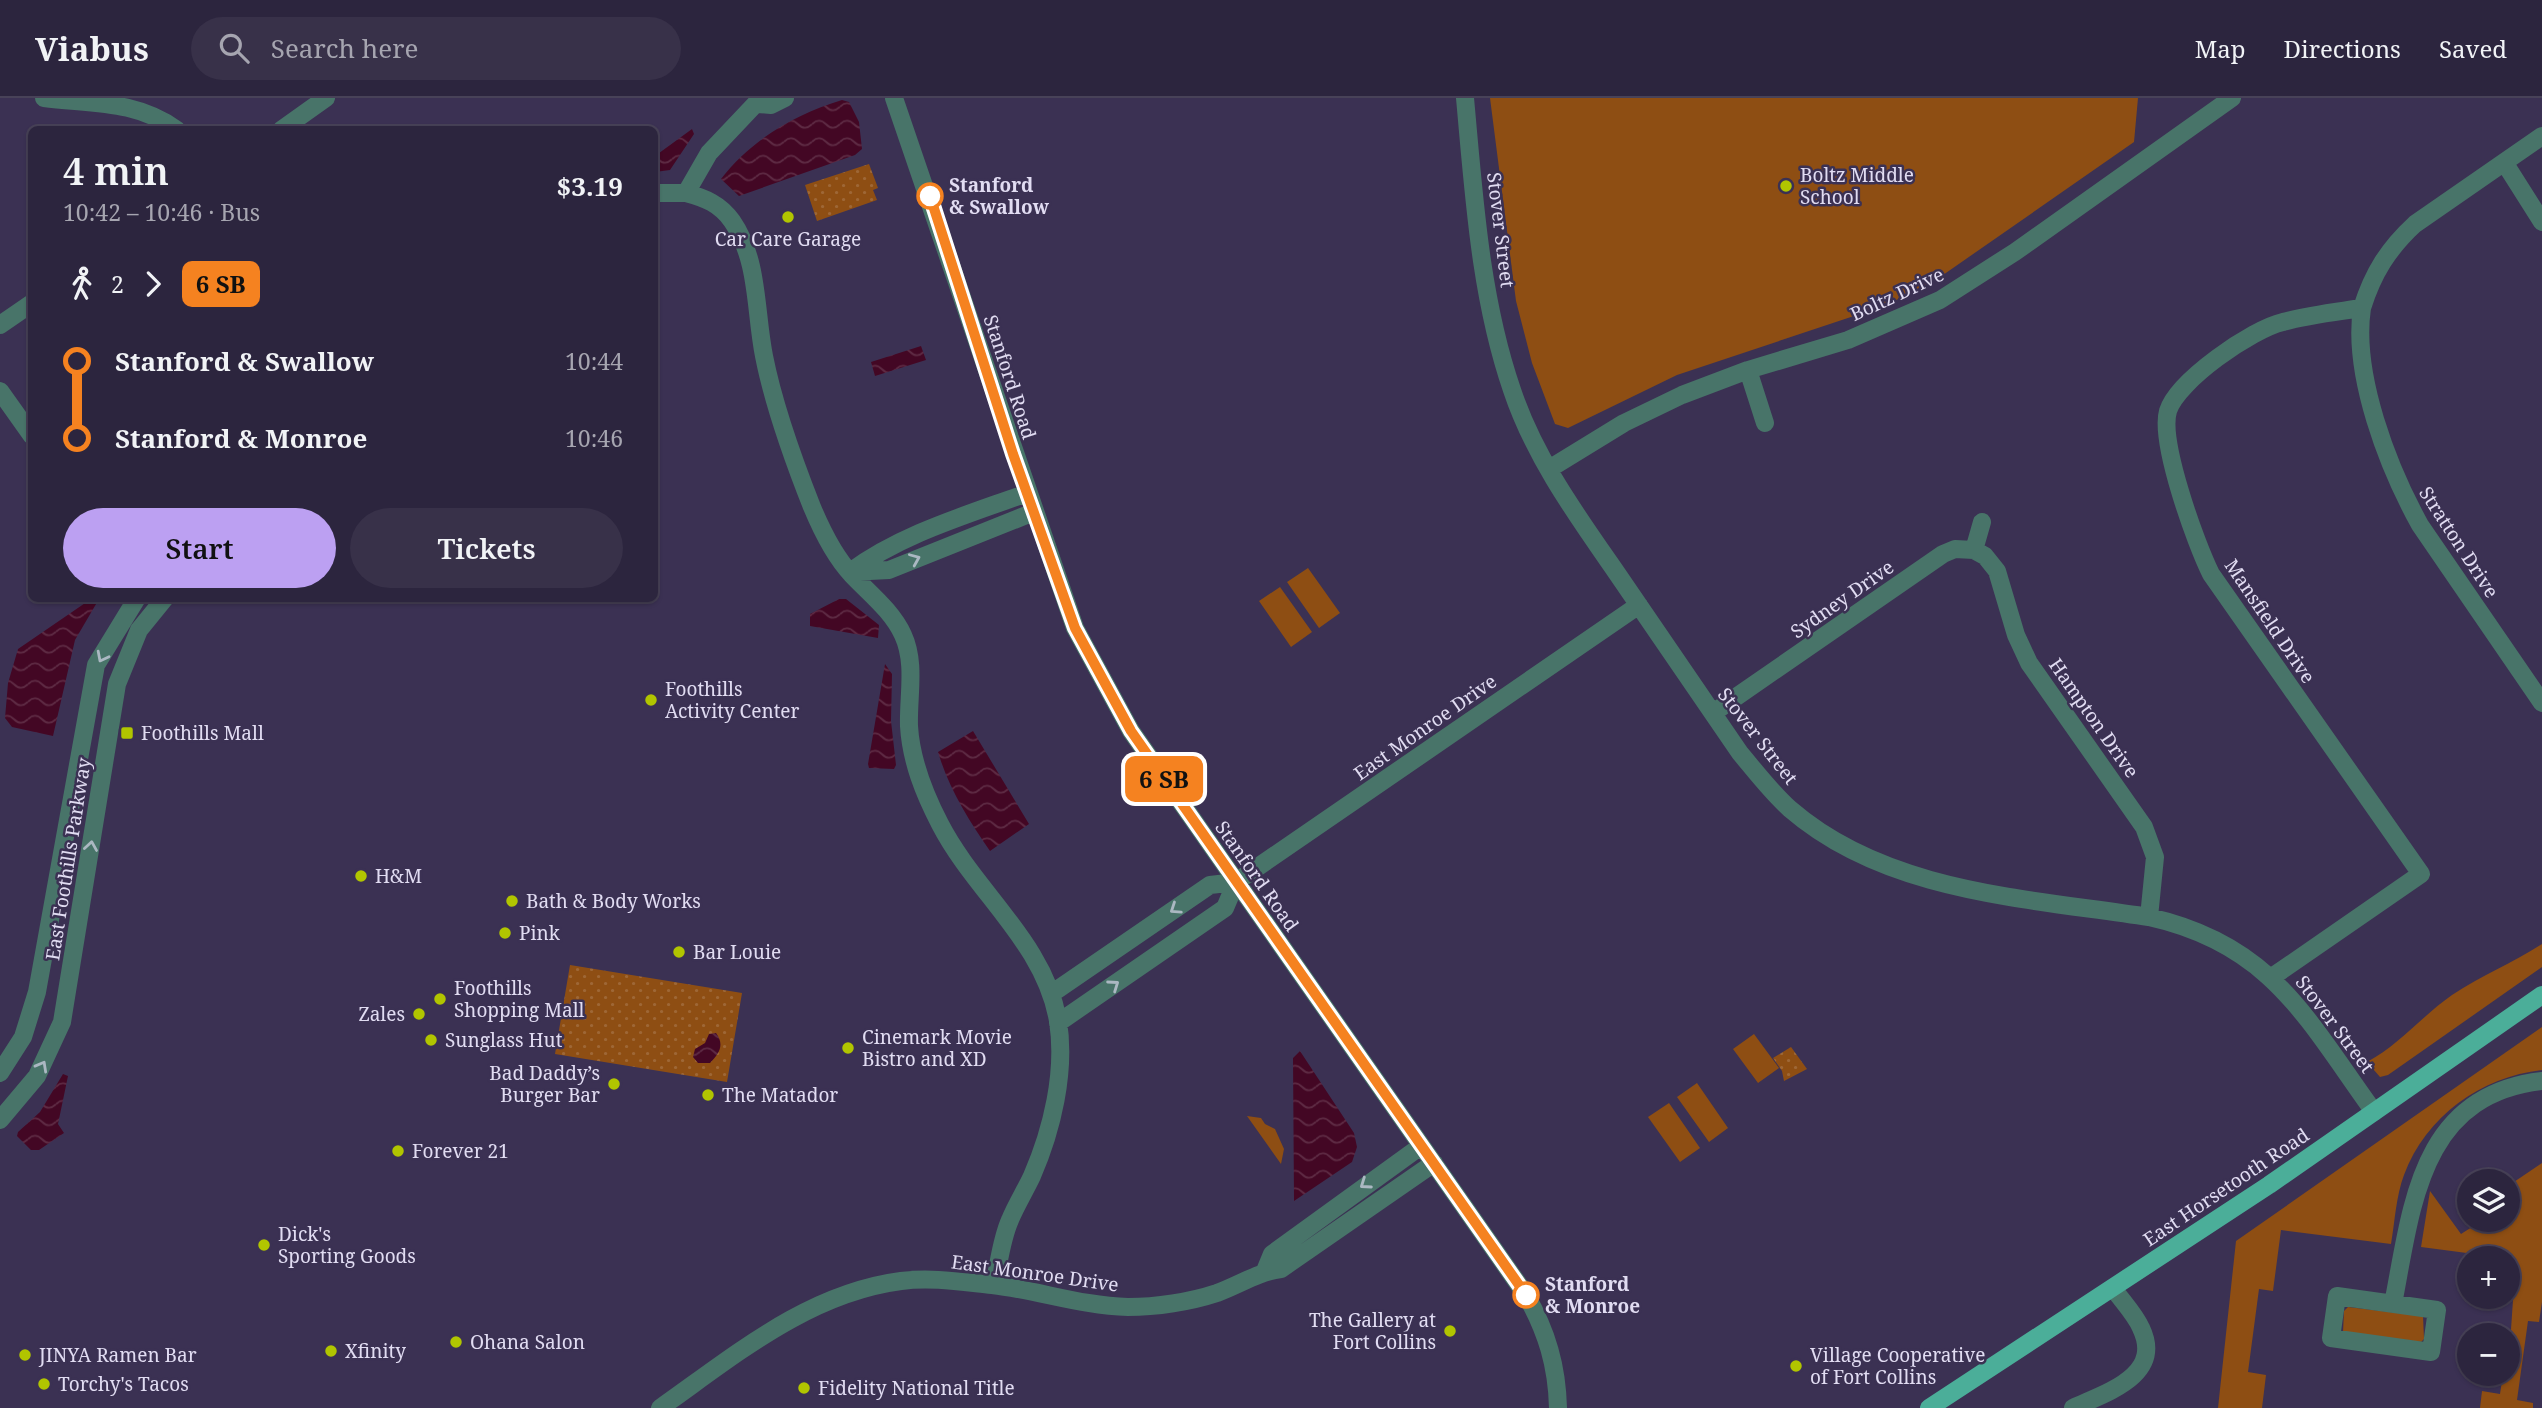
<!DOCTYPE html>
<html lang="en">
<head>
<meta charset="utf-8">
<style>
  :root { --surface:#2c253e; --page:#383149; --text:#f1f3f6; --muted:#a6a5b0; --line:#484258; --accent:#bca0f2 }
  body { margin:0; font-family:"Noto Serif",serif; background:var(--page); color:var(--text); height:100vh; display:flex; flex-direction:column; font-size:26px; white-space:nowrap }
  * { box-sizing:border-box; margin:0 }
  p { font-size:23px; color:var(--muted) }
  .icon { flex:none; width:38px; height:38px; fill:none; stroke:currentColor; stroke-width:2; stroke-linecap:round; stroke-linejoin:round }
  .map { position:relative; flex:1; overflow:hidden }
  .sheet { position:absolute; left:28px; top:28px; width:630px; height:476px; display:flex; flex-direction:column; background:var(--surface); border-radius:10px; box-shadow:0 2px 5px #0004,0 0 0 2px var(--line) }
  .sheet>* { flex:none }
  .badge { padding:0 14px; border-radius:10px; font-size:24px; line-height:46px }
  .buttons { position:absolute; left:2457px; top:1071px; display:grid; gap:14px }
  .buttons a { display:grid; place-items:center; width:63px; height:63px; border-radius:50%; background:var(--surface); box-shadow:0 2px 5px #0004,0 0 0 2px var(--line); font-size:35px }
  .map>.badge { position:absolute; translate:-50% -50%; box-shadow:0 0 0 4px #fff }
  .legs { display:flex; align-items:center; gap:10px; height:77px; padding:0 35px; font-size:23px }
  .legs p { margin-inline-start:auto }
  .headline { display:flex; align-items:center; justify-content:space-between; height:119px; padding:0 35px }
  h1 { font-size:38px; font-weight:600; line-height:52px }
  .action { display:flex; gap:14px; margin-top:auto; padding:14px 35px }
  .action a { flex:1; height:80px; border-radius:42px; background:var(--accent); color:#111; font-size:28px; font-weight:600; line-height:80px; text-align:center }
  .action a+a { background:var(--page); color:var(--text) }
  ul { padding:0 35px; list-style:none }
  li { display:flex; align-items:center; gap:24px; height:77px; font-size:26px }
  li i { display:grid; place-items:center; width:10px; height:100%; margin:0 9px; background:currentColor }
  li i::after { content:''; width:18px; height:18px; margin:-9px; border:5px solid; border-radius:50%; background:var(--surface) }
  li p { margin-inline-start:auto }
  li:first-child i { background:linear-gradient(#0000 50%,currentColor 0) }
  li:last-child i { background:linear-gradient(currentColor 50%,#0000 0) }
  header { display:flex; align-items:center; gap:42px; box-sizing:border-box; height:98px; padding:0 35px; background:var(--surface); border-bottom:2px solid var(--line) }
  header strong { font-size:33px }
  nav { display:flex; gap:38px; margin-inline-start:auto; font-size:24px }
  .search { width:490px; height:63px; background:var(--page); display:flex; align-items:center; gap:18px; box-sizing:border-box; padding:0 24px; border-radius:38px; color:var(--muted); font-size:26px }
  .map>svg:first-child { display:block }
</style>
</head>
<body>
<header>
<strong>Viabus</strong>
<div class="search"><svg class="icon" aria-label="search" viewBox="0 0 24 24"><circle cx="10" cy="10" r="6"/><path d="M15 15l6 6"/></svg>Search here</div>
<nav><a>Map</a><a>Directions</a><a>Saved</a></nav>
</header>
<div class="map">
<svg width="2542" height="1310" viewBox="0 0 2542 1310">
  <defs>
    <pattern id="park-dots" width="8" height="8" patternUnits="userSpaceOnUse" patternTransform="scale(1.75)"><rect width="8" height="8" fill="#8e4e13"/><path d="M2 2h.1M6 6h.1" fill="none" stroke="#9e6736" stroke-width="1.8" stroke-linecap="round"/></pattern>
    <pattern id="water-waves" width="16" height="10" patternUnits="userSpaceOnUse" patternTransform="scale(1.75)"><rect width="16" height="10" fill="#430724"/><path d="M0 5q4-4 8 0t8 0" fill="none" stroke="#5e2b44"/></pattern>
  </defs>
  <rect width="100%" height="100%" fill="#3b3153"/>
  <!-- green -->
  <path fill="#8e4e13" d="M 1490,0 L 2138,0 L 2134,44 L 1943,177 L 1908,197 L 1872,212 L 1677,277 L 1568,330 L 1555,326 L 1532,265 L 1516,203 Z
    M 1308,470 L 1340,515 L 1319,530 L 1287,484 Z
    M 1280,489 L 1312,534 L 1291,549 L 1259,503 Z
    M 2542,846 L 2542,869 L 2388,977 L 2380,979 L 2367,964 C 2399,947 2422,918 2452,897 C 2480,878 2513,865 2542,846 Z
    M 2542,929 L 2542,972 C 2481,979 2426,1018 2404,1077 C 2396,1098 2395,1123 2391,1146 L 2281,1132 L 2273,1193 L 2259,1191 L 2248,1274 L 2266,1277 L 2262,1310 L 2218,1310 L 2236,1143 Z
    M 1754,936 L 1779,970 L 1758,985 L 1733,951 Z
    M 1697,985 L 1728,1030 L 1709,1044 L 1677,999 Z
    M 1669,1005 L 1700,1050 L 1680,1064 L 1648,1019 Z
    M 1247,1018 L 1261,1020 L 1265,1026 L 1275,1031 L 1284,1051 L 1281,1066 Z
    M 2542,1065 L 2542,1204 L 2539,1224 L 2528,1223 L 2517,1302 L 2533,1305 L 2533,1310 L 2480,1310 L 2482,1293 L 2500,1296 L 2503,1276 L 2508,1276 L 2513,1202 L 2487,1199 L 2508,1199 L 2508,1160 L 2483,1160 L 2482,1157 L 2421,1149 L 2430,1093 L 2461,1136 L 2483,1122 L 2508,1122 L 2508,1088 Z
    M 2348,1209 L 2423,1218 L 2424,1241 L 2421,1244 L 2343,1234 L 2344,1213 Z"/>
  <!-- park -->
  <path fill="url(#park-dots)" d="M 869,66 L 878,90 L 873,92 L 877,102 L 817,123 L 805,87 Z
    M 570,867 L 742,895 L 727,984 L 555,956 Z
    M 1791,949 L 1807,971 L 1784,983 L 1782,973 L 1773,960 Z"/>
  <!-- water -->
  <path fill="url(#water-waves)" d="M 842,2 L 849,4 L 859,24 L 862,51 L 855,57 L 739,98 L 721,81 C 751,42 795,16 842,2 Z
    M 692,31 L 694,36 L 670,72 L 655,74 L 655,58 Z
    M 921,248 L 926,262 L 875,278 L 871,264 Z
    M 91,501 L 99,501 L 75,542 L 53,638 L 12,629 L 5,620 L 8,585 L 18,551 Z
    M 839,501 L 846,501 L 879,527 L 878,540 L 810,528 L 810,516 Z
    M 885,566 L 892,576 L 891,623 L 896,667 L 894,671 L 869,670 L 868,666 Z
    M 973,633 L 1029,726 L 990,753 C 968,721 949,691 938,654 Z
    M 716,935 C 725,947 719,956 710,965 L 698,965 L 693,959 L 695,951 L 705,945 L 709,936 Z
    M 1300,953 L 1354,1035 L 1357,1049 L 1352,1064 L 1294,1103 L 1293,960 Z
    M 63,976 L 68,978 L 58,1026 L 64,1035 L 39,1052 L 31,1052 L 17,1038 L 18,1034 L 40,1014 Z"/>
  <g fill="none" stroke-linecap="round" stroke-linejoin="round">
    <!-- minor -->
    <path stroke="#487469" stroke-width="18" d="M 44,0 C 91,6 136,2 177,32
      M 894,0 L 1075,530 L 1131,633 L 1526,1197 C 1547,1234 1557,1268 1558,1310
      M 1465,0 C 1474,98 1480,199 1512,292 C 1534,358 1575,415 1614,471 C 1656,532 1698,593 1740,655 C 1756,674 1771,694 1790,711 C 1887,795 2027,800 2149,819 C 2271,846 2306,920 2374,1014
      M 758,6 L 771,7 L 785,0
      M 281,32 L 326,0
      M 2504,64 L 2542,124
      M 654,95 L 686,95 L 709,55 L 761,0
      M 686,95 C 705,100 720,106 732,123 C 759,162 755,213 764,258 C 774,309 793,361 812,409 C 822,433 834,458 852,477 C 870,496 892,513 903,537 C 916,565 908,598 909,628 C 911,663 924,695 940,726 C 975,794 1045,845 1058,923 C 1066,974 1052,1032 1032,1078 C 1025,1093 1016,1107 1010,1122 C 1001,1142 999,1166 994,1187
      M 2362,210 C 2352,277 2388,369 2420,427 L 2542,605
      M 0,227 L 32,205
      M 1748,272 L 1765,325
      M 0,293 L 32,338
      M 1549,371 L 1624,325 L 1682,297 L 1748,272 L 1848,242 L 1940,202 L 2015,154 L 2232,0
      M 1974,452 L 1985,458 L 1997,473 L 2016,537 L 2029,565 L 2144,729 L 2155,759 L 2149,819
      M 850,474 L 889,472 L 1034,414
      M 850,474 C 901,436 967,417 1027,395
      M 1713,615 L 1943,456 L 1955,451 L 1974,452 L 1982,424
      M 2272,879 L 2421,776 L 2211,476 C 2196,446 2159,344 2168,313 C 2177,283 2252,231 2283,224 C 2308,217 2336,214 2362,210 C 2373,175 2388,151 2415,126 L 2542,38
      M 1051,896 L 1210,787 L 1236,784 L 1639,507
      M 1058,925 L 1225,810 L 1236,784
      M 0,975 L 23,939 L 37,894 L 96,567 L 137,500
      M 0,1022 L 37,978 L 62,924 L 117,586 L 139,532 L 165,500
      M 1265,1173 L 1272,1156 L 1421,1048
      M 2337,1198 L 2437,1212 L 2431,1254 L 2331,1240 Z
      M 2393,1206 C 2412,1109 2419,997 2542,983
      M 660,1310 C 734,1258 808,1195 901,1183 C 931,1179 962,1184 992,1187 C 1037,1192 1082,1208 1128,1209 C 1156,1209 1190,1204 1217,1195 C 1239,1187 1258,1174 1281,1171 L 1434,1065
      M 2073,1310 C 2105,1295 2164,1278 2141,1230 C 2135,1216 2122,1203 2113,1190"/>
    <!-- major -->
    <path stroke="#4bae99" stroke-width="18" d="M 1929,1310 L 2269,1087 L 2542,897"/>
  </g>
  <!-- one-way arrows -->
  <defs><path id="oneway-chevron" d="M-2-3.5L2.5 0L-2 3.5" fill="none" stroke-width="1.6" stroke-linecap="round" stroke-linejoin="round" transform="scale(1.75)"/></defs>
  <g stroke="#abb8c2">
    <use href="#oneway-chevron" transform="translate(915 461) rotate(-23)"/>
    <use href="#oneway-chevron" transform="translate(102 559) rotate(117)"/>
    <use href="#oneway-chevron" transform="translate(91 748) rotate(-81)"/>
    <use href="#oneway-chevron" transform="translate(1175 811) rotate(146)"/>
    <use href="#oneway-chevron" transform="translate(1114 887) rotate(-35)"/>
    <use href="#oneway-chevron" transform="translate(42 968) rotate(-61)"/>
    <use href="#oneway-chevron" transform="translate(1365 1086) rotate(145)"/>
  </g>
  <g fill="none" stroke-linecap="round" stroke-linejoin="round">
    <defs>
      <path id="line-1" d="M 930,98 L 1013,356 L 1075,530 L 1131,633 L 1526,1197"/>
    </defs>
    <!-- line-1 casing -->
    <use href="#line-1" stroke="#fff" stroke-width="16"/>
    <!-- line-1 -->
    <use href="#line-1" stroke="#f58220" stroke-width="10"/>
  </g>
  <!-- markers -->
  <g fill="#b1c500" stroke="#3b3153" stroke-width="2.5">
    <circle cx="1786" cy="88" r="7"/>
    <circle cx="788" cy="119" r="7"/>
    <circle cx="651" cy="602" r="7"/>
    <rect x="120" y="628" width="14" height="14" rx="3.5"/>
    <circle cx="361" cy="778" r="7"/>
    <circle cx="512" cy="803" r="7"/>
    <circle cx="505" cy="835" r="7"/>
    <circle cx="679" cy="854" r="7"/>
    <circle cx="440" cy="901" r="7"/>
    <circle cx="419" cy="916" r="7"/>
    <circle cx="431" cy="942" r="7"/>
    <circle cx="848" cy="950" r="7"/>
    <circle cx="614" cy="986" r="7"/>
    <circle cx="708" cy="997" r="7"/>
    <circle cx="398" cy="1053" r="7"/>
    <circle cx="264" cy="1147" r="7"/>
    <circle cx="1450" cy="1233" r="7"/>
    <circle cx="456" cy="1244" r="7"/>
    <circle cx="331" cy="1253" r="7"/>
    <circle cx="25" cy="1257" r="7"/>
    <circle cx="1796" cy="1268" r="7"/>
    <circle cx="44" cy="1286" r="7"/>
    <circle cx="804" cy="1290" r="7"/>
  </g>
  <g fill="#fff" stroke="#f58220" stroke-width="3.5">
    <circle cx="930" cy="98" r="12"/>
    <circle cx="1526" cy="1197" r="12"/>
  </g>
  <g text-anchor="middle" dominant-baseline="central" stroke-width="5" stroke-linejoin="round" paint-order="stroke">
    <!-- poi labels -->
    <g font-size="19" fill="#e1dcf2" stroke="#3b3153" text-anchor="start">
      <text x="1800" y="77">Boltz Middle<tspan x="1800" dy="22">School</tspan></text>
      <text x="788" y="141" text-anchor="middle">Car Care Garage</text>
      <text x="665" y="591">Foothills<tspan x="665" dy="22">Activity Center</tspan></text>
      <text x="141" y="635">Foothills Mall</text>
      <text x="375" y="778">H&amp;M</text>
      <text x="526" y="803">Bath &amp; Body Works</text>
      <text x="519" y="835">Pink</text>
      <text x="693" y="854">Bar Louie</text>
      <text x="454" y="890">Foothills<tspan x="454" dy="22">Shopping Mall</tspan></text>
      <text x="405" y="916" text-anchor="end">Zales</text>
      <text x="862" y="939">Cinemark Movie<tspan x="862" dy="22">Bistro and XD</tspan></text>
      <text x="445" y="942">Sunglass Hut</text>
      <text x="600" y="975" text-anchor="end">Bad Daddy’s<tspan x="600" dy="22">Burger Bar</tspan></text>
      <text x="722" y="997">The Matador</text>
      <text x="412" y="1053">Forever 21</text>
      <text x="278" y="1136">Dick's<tspan x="278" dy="22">Sporting Goods</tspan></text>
      <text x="1436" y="1222" text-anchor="end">The Gallery at<tspan x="1436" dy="22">Fort Collins</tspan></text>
      <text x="470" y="1244">Ohana Salon</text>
      <text x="345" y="1253">Xfinity</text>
      <text x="39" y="1257">JINYA Ramen Bar</text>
      <text x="1810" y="1257">Village Cooperative<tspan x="1810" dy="22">of Fort Collins</tspan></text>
      <text x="58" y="1286">Torchy's Tacos</text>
      <text x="818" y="1290">Fidelity National Title</text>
    </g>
    <!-- stop labels -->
    <g font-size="19" font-weight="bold" fill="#e1dcf2" stroke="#3b3153" text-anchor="start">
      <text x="949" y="87">Stanford<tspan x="949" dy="22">&amp; Swallow</tspan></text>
      <text x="1545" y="1186">Stanford<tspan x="1545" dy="22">&amp; Monroe</tspan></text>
    </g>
    <!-- street labels -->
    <g font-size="19" fill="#e1dcf2" stroke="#3b3153">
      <text transform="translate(1501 132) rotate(83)">Stover Street</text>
      <text transform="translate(1897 196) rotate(-25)">Boltz Drive</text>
      <text transform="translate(1010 279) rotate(72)">Stanford Road</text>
      <text transform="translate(2459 444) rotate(57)">Stratton Drive</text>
      <text transform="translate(1842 501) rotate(-35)">Sydney Drive</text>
      <text transform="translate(2270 523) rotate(56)">Mansfield Drive</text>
      <text transform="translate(2094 620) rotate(55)">Hampton Drive</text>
      <text transform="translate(1425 629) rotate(-35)">East Monroe Drive</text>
      <text transform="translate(1758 638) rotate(52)">Stover Street</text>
      <text transform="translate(68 761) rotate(-81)">East Foothills Parkway</text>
      <text transform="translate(1257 778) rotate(55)">Stanford Road</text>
      <text transform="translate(2335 926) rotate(53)">Stover Street</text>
      <text transform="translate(2226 1089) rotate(-34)">East Horsetooth Road</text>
      <text transform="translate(1035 1175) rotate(8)">East Monroe Drive</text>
    </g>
  </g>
</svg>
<div class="buttons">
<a><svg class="icon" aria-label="layers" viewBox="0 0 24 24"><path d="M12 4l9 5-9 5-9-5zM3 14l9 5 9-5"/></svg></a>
<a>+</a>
<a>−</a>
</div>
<b class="badge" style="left:1164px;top:681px;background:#f58220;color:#111">6 SB</b>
<section class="sheet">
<div class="headline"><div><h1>4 min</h1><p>10:42 – 10:46 · Bus</p></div><b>$3.19</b></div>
<div class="legs"><svg class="icon" aria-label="walk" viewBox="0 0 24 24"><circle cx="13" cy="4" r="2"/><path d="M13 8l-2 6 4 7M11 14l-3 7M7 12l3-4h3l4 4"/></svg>2<svg class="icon" aria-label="forward" viewBox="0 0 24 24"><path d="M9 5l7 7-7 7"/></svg><b class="badge" style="background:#f58220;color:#111">6 SB</b></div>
<ul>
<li><i style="color:#f58220"></i><b>Stanford &amp; Swallow</b><p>10:44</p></li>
<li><i style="color:#f58220"></i><b>Stanford &amp; Monroe</b><p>10:46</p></li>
</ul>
<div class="action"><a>Start</a><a>Tickets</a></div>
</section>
</div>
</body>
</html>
